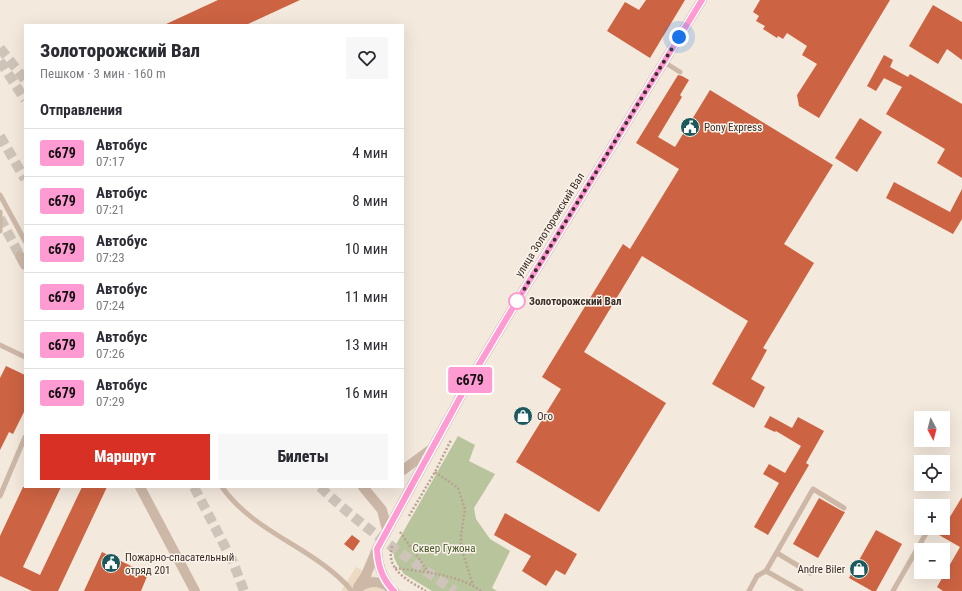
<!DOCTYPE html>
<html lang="ru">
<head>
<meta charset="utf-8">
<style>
  :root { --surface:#fff; --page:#f7f7f7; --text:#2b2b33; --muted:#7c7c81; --line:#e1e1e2; --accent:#d93025 }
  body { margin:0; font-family:"Roboto Condensed",sans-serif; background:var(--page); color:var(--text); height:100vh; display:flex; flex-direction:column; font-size:15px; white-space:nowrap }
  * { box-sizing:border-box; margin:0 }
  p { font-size:13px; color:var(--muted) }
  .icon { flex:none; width:22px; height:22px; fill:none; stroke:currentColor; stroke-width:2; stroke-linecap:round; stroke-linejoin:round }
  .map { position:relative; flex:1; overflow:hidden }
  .sheet { position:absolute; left:24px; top:24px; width:380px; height:464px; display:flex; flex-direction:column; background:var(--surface); border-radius:0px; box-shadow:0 4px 16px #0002 }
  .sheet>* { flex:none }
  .badge { padding:0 8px; border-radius:3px; font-size:14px; line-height:26px }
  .needle { width:26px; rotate:173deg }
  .buttons { position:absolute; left:914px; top:411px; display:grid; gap:8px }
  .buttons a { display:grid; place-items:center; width:36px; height:36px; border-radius:0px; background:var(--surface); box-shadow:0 4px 16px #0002; font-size:20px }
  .you { position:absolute; width:20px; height:20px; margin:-10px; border:3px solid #fff; border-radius:50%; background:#1a73e8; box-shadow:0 0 0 6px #1a73e833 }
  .map>.badge { position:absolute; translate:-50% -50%; box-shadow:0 0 0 2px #fff }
  h2 { padding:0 16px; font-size:15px; line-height:36px }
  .round { display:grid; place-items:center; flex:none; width:42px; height:42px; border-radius:0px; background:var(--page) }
  .head { display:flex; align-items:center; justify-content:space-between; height:68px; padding:0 16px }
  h1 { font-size:19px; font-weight:800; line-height:30px }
  .action { display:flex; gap:8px; margin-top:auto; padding:8px 16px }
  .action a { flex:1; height:46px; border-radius:0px; background:var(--accent); color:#fff; font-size:16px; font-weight:800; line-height:46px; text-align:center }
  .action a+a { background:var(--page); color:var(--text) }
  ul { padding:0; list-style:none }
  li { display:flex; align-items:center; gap:12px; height:48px; padding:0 16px; border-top:1px solid var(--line) }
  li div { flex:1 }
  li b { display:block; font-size:15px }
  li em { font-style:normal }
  li .badge { min-width:44px; font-weight:700; text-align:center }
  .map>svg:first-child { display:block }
</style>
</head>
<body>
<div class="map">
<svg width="962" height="591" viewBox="0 0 962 591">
  <rect width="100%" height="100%" fill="#f4e9dd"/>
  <!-- green -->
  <path fill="#b7c49c" d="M 458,436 L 475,445 L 469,461 L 495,474 L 474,508 L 476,519 L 490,539 L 510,551 L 492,588 L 497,591 L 432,591 L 404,574 L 397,564 L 394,557 L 394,548 Z"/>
  <!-- plaza -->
  <path fill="#ecdac3" d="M 356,567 L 402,591 L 341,591 Z"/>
  <!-- building -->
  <path fill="#cc6342" d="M 218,0 L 300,0 L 246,25 L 164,25 Z
    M 646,0 L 685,0 L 650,58 L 607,31 L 625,2 L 639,10 Z
    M 760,0 L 890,0 L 819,118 L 799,106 L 797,95 L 817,64 L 802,55 L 807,46 L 787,33 L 783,39 L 778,36 L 777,38 L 763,29 L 765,26 L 756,21 L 759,16 L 753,12 Z
    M 933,5 L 962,22 L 962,60 L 947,49 L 938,64 L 909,46 Z
    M 884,55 L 893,60 L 890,67 L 908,77 L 910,74 L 962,104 L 962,178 L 937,163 L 945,149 L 886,114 L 902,87 L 884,78 L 876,91 L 867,86 Z
    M 678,75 L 682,76 L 689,80 L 680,95 L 682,97 L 658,137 L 675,147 L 710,90 L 833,165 L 784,244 L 814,263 L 763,348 L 767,350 L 751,379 L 765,387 L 754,408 L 712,384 L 748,321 L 642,256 L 584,352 L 666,403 L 599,512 L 516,462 L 561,389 L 542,377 L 623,244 L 630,249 L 679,169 L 636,143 Z
    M 860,118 L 882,132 L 857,172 L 835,158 Z
    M 894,182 L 950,212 L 962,189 L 962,219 L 953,234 L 886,198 Z
    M 6,366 L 25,375 L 25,410 L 13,434 L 9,432 L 0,450 L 0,378 Z
    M 770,416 L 792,428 L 798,417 L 824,431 L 806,463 L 809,465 L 768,535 L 754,527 L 779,483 L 763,474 L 769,464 L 785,473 L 801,446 L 776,431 L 775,432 L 764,427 Z
    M 23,487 L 61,487 L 23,567 L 40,575 L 82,487 L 107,487 L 58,591 L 32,591 L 0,576 L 0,536 Z
    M 962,497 L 962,591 L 943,591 L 937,587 L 960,547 L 939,535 Z
    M 819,498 L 842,511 L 845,512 L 818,558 L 793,544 Z
    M 505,513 L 577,554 L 565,575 L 556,570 L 546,586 L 522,571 L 531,556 L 494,535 Z
    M 876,530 L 902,544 L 876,591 L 872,591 L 849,578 Z
    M 352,535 L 360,541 L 353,551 L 344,544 Z
    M 102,552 L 148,574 L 141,591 L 84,591 Z"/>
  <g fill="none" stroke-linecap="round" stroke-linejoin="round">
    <!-- tertiary-tunnel -->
    <path stroke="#cfc4b9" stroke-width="10" stroke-dasharray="10 5" stroke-linecap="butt" d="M 0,48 L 25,80
      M 0,218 L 20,256"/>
    <!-- primary-tunnel -->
    <path stroke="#cfc4b9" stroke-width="10" stroke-dasharray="10 5" stroke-linecap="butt" d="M 0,61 L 25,100
      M 0,136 L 25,179
      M 194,487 L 233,562 L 244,591
      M 320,487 C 361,526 408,559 455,591"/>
    <!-- path -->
    <path stroke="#b9a292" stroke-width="2.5" stroke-dasharray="2 2" stroke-linecap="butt" d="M 435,472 L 458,488 L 465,509 L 461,535 L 461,547 L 473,585
      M 409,516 L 435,472 L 451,440
      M 400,532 L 429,573
      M 392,546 C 385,570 409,581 426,591
      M 395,568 C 424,572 457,574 481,591"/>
    <!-- service -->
    <path stroke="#cdb8a8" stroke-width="5" d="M 664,62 L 680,72
      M 0,195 L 25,241
      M 0,212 L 0,231
      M 0,345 L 25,357
      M 222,487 C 255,534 316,548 352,591
      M 0,496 L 25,437
      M 777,553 L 810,573
      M 766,571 L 813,489 L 844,508
      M 749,591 L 757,576 L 766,571 L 801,591
      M 893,591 L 928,530"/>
    <!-- tertiary -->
    <path stroke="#cdb8a8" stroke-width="10" d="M 20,256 L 25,265
      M 403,470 L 430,450
      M 140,487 L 195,591
      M 363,487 L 382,510 L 387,530
      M 377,551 C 378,565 381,575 389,586
      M 358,587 L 366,575 L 377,549 L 468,383 L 517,301 L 702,0
      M 358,588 C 370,579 383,581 394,591"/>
  </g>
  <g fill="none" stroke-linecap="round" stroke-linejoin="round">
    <defs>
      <path id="line" d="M 394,591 C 382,579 378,566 377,549 L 468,383 L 517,301 L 702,0"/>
    </defs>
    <!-- line casing -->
    <use href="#line" stroke="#fff" stroke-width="9"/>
    <!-- line -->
    <use href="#line" stroke="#ff9ad2" stroke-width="6"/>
    <!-- walk -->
    <path stroke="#392e28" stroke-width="4" stroke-dasharray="0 7.2" d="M 517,301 L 679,37"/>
  </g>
  <!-- icons -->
  <defs>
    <symbol id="civic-disc" viewBox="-11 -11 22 22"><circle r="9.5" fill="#1b595d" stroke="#fbf3ea"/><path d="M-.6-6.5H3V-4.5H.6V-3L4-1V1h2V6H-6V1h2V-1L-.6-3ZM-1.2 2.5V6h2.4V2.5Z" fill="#fff"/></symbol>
    <symbol id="shop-disc" viewBox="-11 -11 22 22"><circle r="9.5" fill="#1b595d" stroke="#fbf3ea"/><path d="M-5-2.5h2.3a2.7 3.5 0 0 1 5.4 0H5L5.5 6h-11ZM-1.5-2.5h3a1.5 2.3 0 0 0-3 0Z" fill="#fff"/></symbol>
  </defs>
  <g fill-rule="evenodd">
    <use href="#civic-disc" x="679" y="116" width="22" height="22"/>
    <use href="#shop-disc" x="512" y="405" width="22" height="22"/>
    <use href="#civic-disc" x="100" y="552" width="22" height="22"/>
    <use href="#shop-disc" x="848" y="558" width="22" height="22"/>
  </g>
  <!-- markers -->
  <circle fill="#fff" stroke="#ff9ad2" stroke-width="2" cx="517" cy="301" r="8"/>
  <g text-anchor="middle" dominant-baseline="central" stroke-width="3" stroke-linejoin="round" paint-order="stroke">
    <!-- poi labels -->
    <g font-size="11" fill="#392e28" stroke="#fbf3ea" text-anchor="start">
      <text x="704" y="127">Pony Express</text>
      <text x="537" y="416">Ого</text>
      <text x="125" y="557">Пожарно-спасательный<tspan x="125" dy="13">отряд 201</tspan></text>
      <text x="845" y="569" text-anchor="end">Andre Biler</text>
    </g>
    <!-- street labels -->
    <g font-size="11" fill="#392e28" stroke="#fbf3ea">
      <text transform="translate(550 225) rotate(-58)">улица Золоторожский Вал</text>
    </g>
    <!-- stop labels -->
    <g font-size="11" font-weight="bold" fill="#392e28" stroke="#fbf3ea" text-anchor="start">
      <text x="529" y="301">Золоторожский Вал</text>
    </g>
    <!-- park labels -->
    <g font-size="11" fill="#48592b" stroke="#fbf3ea">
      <text x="444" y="548">Сквер Гужона</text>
    </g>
  </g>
</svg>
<div class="buttons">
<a><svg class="needle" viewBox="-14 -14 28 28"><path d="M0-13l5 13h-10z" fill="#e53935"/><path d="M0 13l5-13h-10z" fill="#7c7c81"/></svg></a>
<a><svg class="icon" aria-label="locate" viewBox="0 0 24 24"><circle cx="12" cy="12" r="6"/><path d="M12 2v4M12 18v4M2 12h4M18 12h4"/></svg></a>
<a>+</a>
<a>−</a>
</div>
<div class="you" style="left:679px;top:37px"></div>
<b class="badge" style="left:470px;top:380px;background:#ff9ad2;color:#111">с679</b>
<section class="sheet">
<div class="head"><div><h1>Золоторожский Вал</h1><p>Пешком · 3 мин · 160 m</p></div><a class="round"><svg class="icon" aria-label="heart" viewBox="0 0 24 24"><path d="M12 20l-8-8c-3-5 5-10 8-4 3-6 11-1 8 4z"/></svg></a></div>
<h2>Отправления</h2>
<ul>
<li><span class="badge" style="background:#ff9ad2;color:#111">с679</span><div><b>Автобус</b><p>07:17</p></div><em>4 мин</em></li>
<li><span class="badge" style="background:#ff9ad2;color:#111">с679</span><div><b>Автобус</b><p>07:21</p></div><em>8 мин</em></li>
<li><span class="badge" style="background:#ff9ad2;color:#111">с679</span><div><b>Автобус</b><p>07:23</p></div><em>10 мин</em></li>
<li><span class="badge" style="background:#ff9ad2;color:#111">с679</span><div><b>Автобус</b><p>07:24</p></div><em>11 мин</em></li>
<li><span class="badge" style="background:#ff9ad2;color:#111">с679</span><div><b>Автобус</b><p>07:26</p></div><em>13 мин</em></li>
<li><span class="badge" style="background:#ff9ad2;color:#111">с679</span><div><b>Автобус</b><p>07:29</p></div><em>16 мин</em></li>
</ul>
<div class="action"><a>Маршрут</a><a>Билеты</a></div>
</section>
</div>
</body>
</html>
